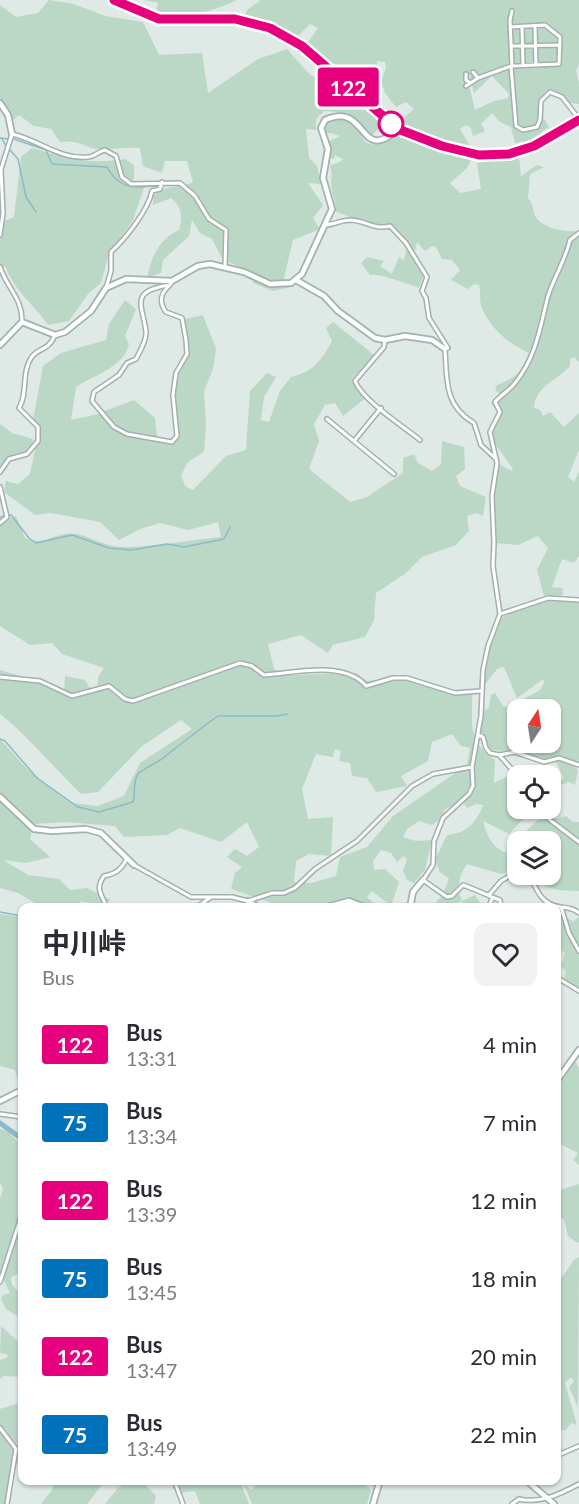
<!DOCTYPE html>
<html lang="en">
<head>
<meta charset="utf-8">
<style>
  :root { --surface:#fff; --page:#f2f2f3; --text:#2b2b33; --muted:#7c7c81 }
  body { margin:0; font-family:Lato,"Noto Sans JP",sans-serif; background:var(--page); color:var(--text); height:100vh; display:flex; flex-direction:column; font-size:22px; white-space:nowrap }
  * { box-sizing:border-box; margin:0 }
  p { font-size:20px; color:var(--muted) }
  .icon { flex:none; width:33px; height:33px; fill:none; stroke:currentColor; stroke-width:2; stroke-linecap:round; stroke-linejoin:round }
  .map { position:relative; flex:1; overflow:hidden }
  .drawer { position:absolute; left:18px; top:903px; width:543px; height:582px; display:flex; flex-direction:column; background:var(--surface); border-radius:12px; box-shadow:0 2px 4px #0004 }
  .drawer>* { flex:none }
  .badge { padding:0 12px; border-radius:4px; font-size:21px; line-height:39px }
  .needle { width:39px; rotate:12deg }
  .tools { position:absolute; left:507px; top:699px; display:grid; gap:12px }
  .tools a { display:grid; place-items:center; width:54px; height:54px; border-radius:12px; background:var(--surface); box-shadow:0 2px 4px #0004; font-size:30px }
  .map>.badge { position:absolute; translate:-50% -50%; box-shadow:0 0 0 3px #fff }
  .round { display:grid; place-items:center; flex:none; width:63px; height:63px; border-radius:12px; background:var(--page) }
  .overview { display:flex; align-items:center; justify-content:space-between; height:102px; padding:0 24px }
  h1 { font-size:28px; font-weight:700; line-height:45px }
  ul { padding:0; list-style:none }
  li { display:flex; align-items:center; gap:18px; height:78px; padding:0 24px }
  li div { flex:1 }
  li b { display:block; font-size:22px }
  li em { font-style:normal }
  li .badge { min-width:66px; font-weight:700; text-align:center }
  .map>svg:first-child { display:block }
</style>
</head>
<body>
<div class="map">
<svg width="579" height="1504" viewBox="0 0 579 1504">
  <rect width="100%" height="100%" fill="#dfe9e6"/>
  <!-- green -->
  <path fill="#bad8c5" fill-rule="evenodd" d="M 49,0 L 74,4 L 105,16 L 143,22 L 159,55 L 202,53 L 208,93 L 258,59 L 287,49 L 310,75 L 350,93 L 379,119 L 378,129 L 372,135 L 348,113 L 324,111 L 316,119 L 316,130 L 306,129 L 309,158 L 317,166 L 321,184 L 308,183 L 323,205 L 313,218 L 320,229 L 293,240 L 283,282 L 296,286 L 273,291 L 253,283 L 252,272 L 223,260 L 212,239 L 200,233 L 192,220 L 189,236 L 163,260 L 161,273 L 147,278 C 151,257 159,239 179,230 C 183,216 182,207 171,198 L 153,205 L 153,195 C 171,183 176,190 193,182 L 187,161 L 165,161 L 162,173 L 143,166 L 140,148 C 126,147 115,149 101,149 C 88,150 81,139 60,142 L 51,129 L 34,126 L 19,115 L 10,123 L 0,97 L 0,5 L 16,17 L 38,13 Z
    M 145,0 L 237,0 C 212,12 184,19 156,14 L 158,3 Z
    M 261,0 L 579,0 L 579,64 L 576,71 L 579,83 L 579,104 L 565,102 L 552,93 L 542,100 L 542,115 L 549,127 L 529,141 L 515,143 L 511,127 L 500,122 L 492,113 L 481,124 L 485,131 L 473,136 L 471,128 L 466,125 L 460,129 L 470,146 L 465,150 L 397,124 L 414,109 L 406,102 L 396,107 L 385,93 L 381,81 L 386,68 L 385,62 L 377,61 L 377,77 C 351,94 324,62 305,46 L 318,28 L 310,24 L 296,38 L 278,28 L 244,17 L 247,10 ZM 468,71 L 474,93 L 492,76 L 509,94 L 508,98 L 494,101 L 475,110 L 470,89 L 465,82 Z
    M 330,118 C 339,118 350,117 357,125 C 361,130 361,138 366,142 C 374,149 390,138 396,133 L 429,149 L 450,149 L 470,155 L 472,158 L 467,168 L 450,183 L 460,193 L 481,189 L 477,163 L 519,157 L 521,176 L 537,165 L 544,167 L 530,174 L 528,198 C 534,204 532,209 535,216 C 543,229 565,232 579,231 L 579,362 L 574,357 L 570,359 L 570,366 C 558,380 535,386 534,408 L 540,410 L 543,416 L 550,412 L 564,427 L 579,413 L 579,450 L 568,477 L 574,482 L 579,472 L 579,556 L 574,563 L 562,559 L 552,587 L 562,588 L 563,595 L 544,596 L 537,570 L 548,548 L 538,536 L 518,545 L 497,543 L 494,499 L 499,464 L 512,471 L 513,469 L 496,445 L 490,442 L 493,428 L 501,417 L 491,403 L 500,394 L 495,390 L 497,385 C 517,377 520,373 529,353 C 510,345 490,328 482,308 C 479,301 481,293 479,285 L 474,284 L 468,289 L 451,280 L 460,270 L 452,260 L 442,259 L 436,247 L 432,246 L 425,251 L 417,242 L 413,259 L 424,275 L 419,288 C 408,284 380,273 370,275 L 361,263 L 367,257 L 384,261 L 380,266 L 392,274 L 399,257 L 404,260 L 407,247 L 393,226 L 374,227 L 335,211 C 337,203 333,198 332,191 C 330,182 333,174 330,165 L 338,163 L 343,159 L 335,155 L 334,159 L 327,158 L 326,143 L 340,136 L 331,133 L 322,134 L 324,122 Z
    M 32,148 C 67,158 88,165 125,159 L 134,165 L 134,183 L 144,188 L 133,220 L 109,254 L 101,283 L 88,294 L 69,321 L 48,325 C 32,302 16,293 5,266 L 0,270 L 0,223 L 14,217 L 21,157 Z
    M 125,300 L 136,309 L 125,336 L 129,344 C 124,367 96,374 76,387 L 71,420 L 94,415 L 134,400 L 155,418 L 157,437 L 171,440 L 176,433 L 174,389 L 187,354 L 181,320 L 203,315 L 216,349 L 213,369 L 204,391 L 206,425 L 204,452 L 188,462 L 181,475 L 185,486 L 193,490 L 226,456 L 246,450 L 250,391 L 267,373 L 276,377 L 264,397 L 261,420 L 269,422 L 280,391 L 291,377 C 312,373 322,360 332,341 L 326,328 L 333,322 L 374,355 L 352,379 L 368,396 L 343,416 L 335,403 L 325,405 L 314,424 L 319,441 L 309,469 L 350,502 L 367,497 L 403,473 L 403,458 L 414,454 L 418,463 L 432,471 L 441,464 L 442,441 L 464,447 L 465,469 L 456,476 L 460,486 L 486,497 L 483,516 L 476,513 L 467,516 L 469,531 L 456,545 L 422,557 L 406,573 L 376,593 L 374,620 L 365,637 L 333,645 L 328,653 L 301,635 L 268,644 L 274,669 L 287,675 L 356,673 L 367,681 L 402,678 L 429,687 L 472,693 C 473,725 466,739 495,760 L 494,783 L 514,774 L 518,778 L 517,801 L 515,806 L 527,815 L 509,834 L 483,821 C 488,841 496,853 517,855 L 518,871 L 501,874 L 467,864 C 459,876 456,887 462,901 L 475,895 L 483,907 L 465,907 L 461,901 L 449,907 L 432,907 L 443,894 L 449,879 L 440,872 L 435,860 L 447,835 C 466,834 477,822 483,805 L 476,804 L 467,808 L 462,800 L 444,810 L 443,818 L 432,825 L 419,821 L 407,829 L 403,837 L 416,841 L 432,840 L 425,870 L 414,883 L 407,880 L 403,871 L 407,860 L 404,856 L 397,862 L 391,853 L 381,850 L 373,861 L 374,870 L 385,869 L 399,882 L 391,906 L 372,891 L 367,897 L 379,907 L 284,907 L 231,889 L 235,873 L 242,867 L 227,857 L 235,849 L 247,856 L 259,847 L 247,822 L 221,842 L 180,828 L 167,835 L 124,837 L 115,826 L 67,822 L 33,824 L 30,839 L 50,857 L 26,863 L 3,860 L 28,875 L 59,879 L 70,890 L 87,888 L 111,900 L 103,905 L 81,901 L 77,907 L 42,907 L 18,893 L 0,888 L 0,739 L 28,770 L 72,803 L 97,806 L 124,796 L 140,763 L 192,729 L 181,720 L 141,747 L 98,792 L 81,794 C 53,767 30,738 0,714 L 0,670 L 45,683 L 64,692 L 65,676 L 85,680 L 91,690 L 97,687 L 99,675 L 104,668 L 62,654 L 52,643 L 30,645 L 0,626 L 0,522 L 16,516 L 25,538 L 42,542 C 86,520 87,548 129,547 C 159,546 191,540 221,537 L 218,522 L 188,530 L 160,523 L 140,529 L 119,540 L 100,522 L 51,513 L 35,515 L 4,492 L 6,481 L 18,484 L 30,474 L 38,435 L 33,420 L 43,366 L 61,353 L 106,340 L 109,324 ZM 452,734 L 461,746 L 470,748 L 467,765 L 393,816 L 367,847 L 340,857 L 336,876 L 311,883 L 294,882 L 296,861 L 309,854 L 331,856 L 333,817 L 308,819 L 302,789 L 316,754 L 333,757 L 335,749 L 341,751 L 339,761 L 350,763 L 352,776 L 367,778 L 376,792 L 407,786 L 401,776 L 428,761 L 432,742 Z
    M 0,424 L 12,433 L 33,439 C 32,454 20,455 7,458 L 0,470 Z
    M 554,599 L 579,603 L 579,761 L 576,760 L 574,766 L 578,770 L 575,785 L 569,782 L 557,786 L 564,778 L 557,763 L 540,762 C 522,744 499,757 484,746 L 484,736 L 478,731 L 483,712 L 489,708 L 491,695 L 495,693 L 503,706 L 509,707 L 540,690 L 545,681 L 542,680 L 517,698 L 504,667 L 498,668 L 482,688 L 484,705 L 480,705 L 479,682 L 487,661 L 487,642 L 500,618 L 539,601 ZM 518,710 L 550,710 L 550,742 L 518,742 Z
    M 545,813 L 556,819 L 566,816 L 573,822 L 579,822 L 579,891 C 561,891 544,890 532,875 L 550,874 L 550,842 L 522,842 L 524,833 Z
    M 557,908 L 559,916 L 574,921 L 579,917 L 579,989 L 563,982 L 566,972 L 561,966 L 565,953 L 557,948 Z
    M 0,914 L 22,917 L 22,1082 L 19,1083 L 15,1070 L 0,1066 Z
    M 575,1061 L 579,1068 L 579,1165 L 573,1160 L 578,1153 L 556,1142 L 557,1087 Z
    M 0,1129 L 7,1130 L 22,1146 L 22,1220 L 19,1240 L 22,1242 L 22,1272 L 11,1277 L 12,1285 L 22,1296 L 22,1319 L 6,1309 L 1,1299 L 3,1295 L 10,1293 L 3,1278 L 0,1279 L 0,1199 L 3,1189 L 0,1182 Z
    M 579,1184 L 579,1242 L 577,1243 L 568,1236 L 564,1219 L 559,1218 L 557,1223 L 556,1191 Z
    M 579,1257 L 578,1407 L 569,1387 L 574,1382 L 571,1377 L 565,1383 L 577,1425 L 571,1423 L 566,1430 L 557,1430 L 557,1281 C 569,1273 569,1261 579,1257 Z
    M 1,1326 L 22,1345 L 22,1377 L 3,1376 L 0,1379 L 0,1360 L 8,1357 L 7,1354 L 0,1353 Z
    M 22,1402 L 22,1463 L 14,1464 L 6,1493 L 6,1504 L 0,1504 L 0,1409 Z
    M 55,1480 L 105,1480 L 105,1481 L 87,1504 L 41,1504 L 52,1490 Z
    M 128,1481 L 142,1481 L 156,1496 L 154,1504 L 105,1504 L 118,1488 Z
    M 184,1481 L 240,1481 L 249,1504 L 200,1504 L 195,1491 L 180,1493 L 173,1488 L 173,1484 L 179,1486 Z
    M 362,1481 L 371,1490 L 367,1504 L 252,1504 L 244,1485 L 252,1490 L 257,1483 L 245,1481 Z"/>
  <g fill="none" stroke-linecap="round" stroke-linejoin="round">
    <!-- stream -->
    <path stroke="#8cbaca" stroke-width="1.5" d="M 0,138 L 8,139
      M 2,139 L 6,146
      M 14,139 L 46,150 L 52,164 L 107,167 C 119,190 136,189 159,185
      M 10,150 L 18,159 L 26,197 L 36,212
      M 0,517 L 11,515 L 29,538 L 36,543 L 72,535 L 109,548 L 131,550 L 167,544 L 184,547 L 224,539 L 230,527
      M 0,739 L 5,741 L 37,778 L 78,807 L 99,812 L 133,802 C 136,793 132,783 138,774 C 143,768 155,764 162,759 C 181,744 198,730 218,716 L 276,716 L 287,714
      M 0,912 L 22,916"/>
    <!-- river -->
    <path stroke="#8cbaca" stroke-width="5" d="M 0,1123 L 22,1139"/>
    <defs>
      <path id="street" d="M 512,11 L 510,20 L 512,66
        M 510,27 L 545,25 L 560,37 L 559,64 L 511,66 L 516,126 L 523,130 L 537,127 L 540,120 L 541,101 L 550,92 L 562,97 L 579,119
        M 522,27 L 523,65
        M 535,27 L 536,65
        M 511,46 L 560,45
        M 473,72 L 478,78 L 511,66
        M 466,74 L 466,80 L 470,83
        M 466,86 L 478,78
        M 326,225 C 335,224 342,220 351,220 C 367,221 374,230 390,226 L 406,243 L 427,277 L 422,291 L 426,298 L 429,318 L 448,348 L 445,349 C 447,380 444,406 474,423 L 481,445 L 495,458
        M 0,235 L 3,213 L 1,169 L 12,134 C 39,140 60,160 88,157 C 94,157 99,151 105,150 L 116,156 L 122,177 L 131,184 L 180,183 L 195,196 L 209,219 L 226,230 L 225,266
        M 0,267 C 7,288 23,299 22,322
        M 170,285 C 128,291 143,305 146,332 C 147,340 140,351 136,359 L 127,363 L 119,375 L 94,392 L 92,401 L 114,427 L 127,434 L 172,442 L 177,436 L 173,395 L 176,373 L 187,354 L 186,340 L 182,318 L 166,312 C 158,301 161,293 170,285 L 172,281
        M 106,288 L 111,271 L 111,252 C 125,239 148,211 152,191 L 160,189 L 162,182
        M 385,340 L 384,347 L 355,381 C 363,401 403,426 420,440
        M 327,419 L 394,474
        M 354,441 L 381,408
        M 0,472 L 9,459 L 27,454 L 38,441 L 38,427 L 19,408 C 28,394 21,374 31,358 C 38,347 48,352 55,335
        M 0,487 L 7,517 L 0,523
        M 500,614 L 548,598 L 579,600
        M 0,677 L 40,681 L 72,696 L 109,686 L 125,699 L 133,701 L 240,663 L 252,666 L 264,675 C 294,673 344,660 366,686 L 393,678 L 407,678 L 455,693 L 480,691
        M 478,735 L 483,737 L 486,748 L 490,753 L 499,755 L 515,752 L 544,762 L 559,758 L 579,765
        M 499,755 L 518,776
        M 541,808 L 550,820 L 579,842
        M 134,865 L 191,897 L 232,897 L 248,901 L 272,893 L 284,893 L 295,888 L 315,869 L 357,841 L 412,786 L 433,774 L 472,767
        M 529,874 C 537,890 541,905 561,907 C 568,908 573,908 579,913
        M 489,895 L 501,881 L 518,871
        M 561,907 L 569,933 L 579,951
        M 107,908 C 103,896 94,890 104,876 C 115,874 121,870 126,860
        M 196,908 L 211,897
        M 488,908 L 492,899
        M 501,908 L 500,900 C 489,896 477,890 463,885 L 452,896 L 447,897 L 423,880 L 433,865 L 434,841 L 443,818 L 469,794 L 473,786 L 472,767 L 481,716 L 483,670 L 488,646 L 500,614 L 493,566 L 494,543 L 492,496 L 497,463 L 490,432 L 500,412 L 495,402 C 501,395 510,390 515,383 C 536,358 540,327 548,296 C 554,277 565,261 570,240 L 579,233
        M 556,977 L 579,991
        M 0,1114 L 22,1117
        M 0,1282 L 22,1214
        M 0,1428 L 16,1449 L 7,1504
        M 556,1456 L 579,1446
        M 174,1480 L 183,1504
        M 512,1504 L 519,1499 C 540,1504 560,1494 579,1484"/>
      <path id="secondary" d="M 0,103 L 8,115 L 12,134
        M 296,280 L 324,296 L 338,311 L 375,338 L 385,340 L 405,336 L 432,340 L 445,349
        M 0,345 L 22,322 L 55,335 L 65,332 L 91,311 L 106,288 L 126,279 L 172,281 L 198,266 L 210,264 L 244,272 L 270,284 L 291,283 L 302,274 L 332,209 L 323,178 L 328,149 L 321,128 L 325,120 C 368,100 358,166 398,129
        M 0,797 L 34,829 L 52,831 L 86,829 L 101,833 L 134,865
        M 248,901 L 259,908
        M 323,908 L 349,901 L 367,908
        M 410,908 L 413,892 L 423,880
        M 556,1082 L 579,1050
        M 0,1101 L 22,1090
        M 526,1480 L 554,1504
        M 373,1504 L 380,1480"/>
      <path id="highway" d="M 114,0 L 158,19 L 235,19 L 270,28 L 296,42 L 398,129 L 442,146 L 479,155 L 509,155 L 534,146 L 579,120"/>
    </defs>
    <!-- street casing -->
    <use href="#street" stroke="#a3b0ad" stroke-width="6"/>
    <!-- secondary casing -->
    <use href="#secondary" stroke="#a0b4ae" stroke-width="8"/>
    <!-- highway casing -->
    <use href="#highway" stroke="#bdc3c2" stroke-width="10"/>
    <!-- street -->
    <use href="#street" stroke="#fff" stroke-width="3"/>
    <!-- secondary -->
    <use href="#secondary" stroke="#fff" stroke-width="4.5"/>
    <!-- highway -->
    <use href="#highway" stroke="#31615b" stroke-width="8"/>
  </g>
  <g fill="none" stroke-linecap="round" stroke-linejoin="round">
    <defs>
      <path id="line" d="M 114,0 L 159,19 L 235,19 L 270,28 L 302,46 L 398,129 L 442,146 L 479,155 L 509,154 L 534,146 L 579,120"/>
    </defs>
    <!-- line casing -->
    <use href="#line" stroke="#fff" stroke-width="14"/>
    <!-- line -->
    <use href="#line" stroke="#e6007e" stroke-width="9"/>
  </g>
  <!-- markers -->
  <circle fill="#fff" stroke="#e6007e" stroke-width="3" cx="391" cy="124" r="12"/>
</svg>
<div class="tools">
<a><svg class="needle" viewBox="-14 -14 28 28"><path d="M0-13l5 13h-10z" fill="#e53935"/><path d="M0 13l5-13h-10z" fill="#7c7c81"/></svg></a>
<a><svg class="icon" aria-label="locate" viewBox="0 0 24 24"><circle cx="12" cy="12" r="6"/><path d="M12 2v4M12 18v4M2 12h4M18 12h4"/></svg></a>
<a><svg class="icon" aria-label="layers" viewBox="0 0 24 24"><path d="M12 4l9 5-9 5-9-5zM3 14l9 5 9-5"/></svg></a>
</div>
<b class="badge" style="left:348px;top:87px;background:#e6007e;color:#fff">122</b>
<section class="drawer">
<div class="overview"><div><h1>中川峠</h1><p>Bus</p></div><a class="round"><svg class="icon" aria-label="heart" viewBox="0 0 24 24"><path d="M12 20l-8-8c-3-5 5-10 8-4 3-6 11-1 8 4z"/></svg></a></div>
<ul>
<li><span class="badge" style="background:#e6007e;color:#fff">122</span><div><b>Bus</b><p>13:31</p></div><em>4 min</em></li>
<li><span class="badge" style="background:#0072bc;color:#fff">75</span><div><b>Bus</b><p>13:34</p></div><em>7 min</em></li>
<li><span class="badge" style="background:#e6007e;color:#fff">122</span><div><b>Bus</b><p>13:39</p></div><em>12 min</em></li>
<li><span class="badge" style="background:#0072bc;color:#fff">75</span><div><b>Bus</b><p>13:45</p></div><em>18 min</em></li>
<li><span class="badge" style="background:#e6007e;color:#fff">122</span><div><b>Bus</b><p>13:47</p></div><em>20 min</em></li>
<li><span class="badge" style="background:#0072bc;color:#fff">75</span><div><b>Bus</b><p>13:49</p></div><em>22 min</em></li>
</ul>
</section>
</div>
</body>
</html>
